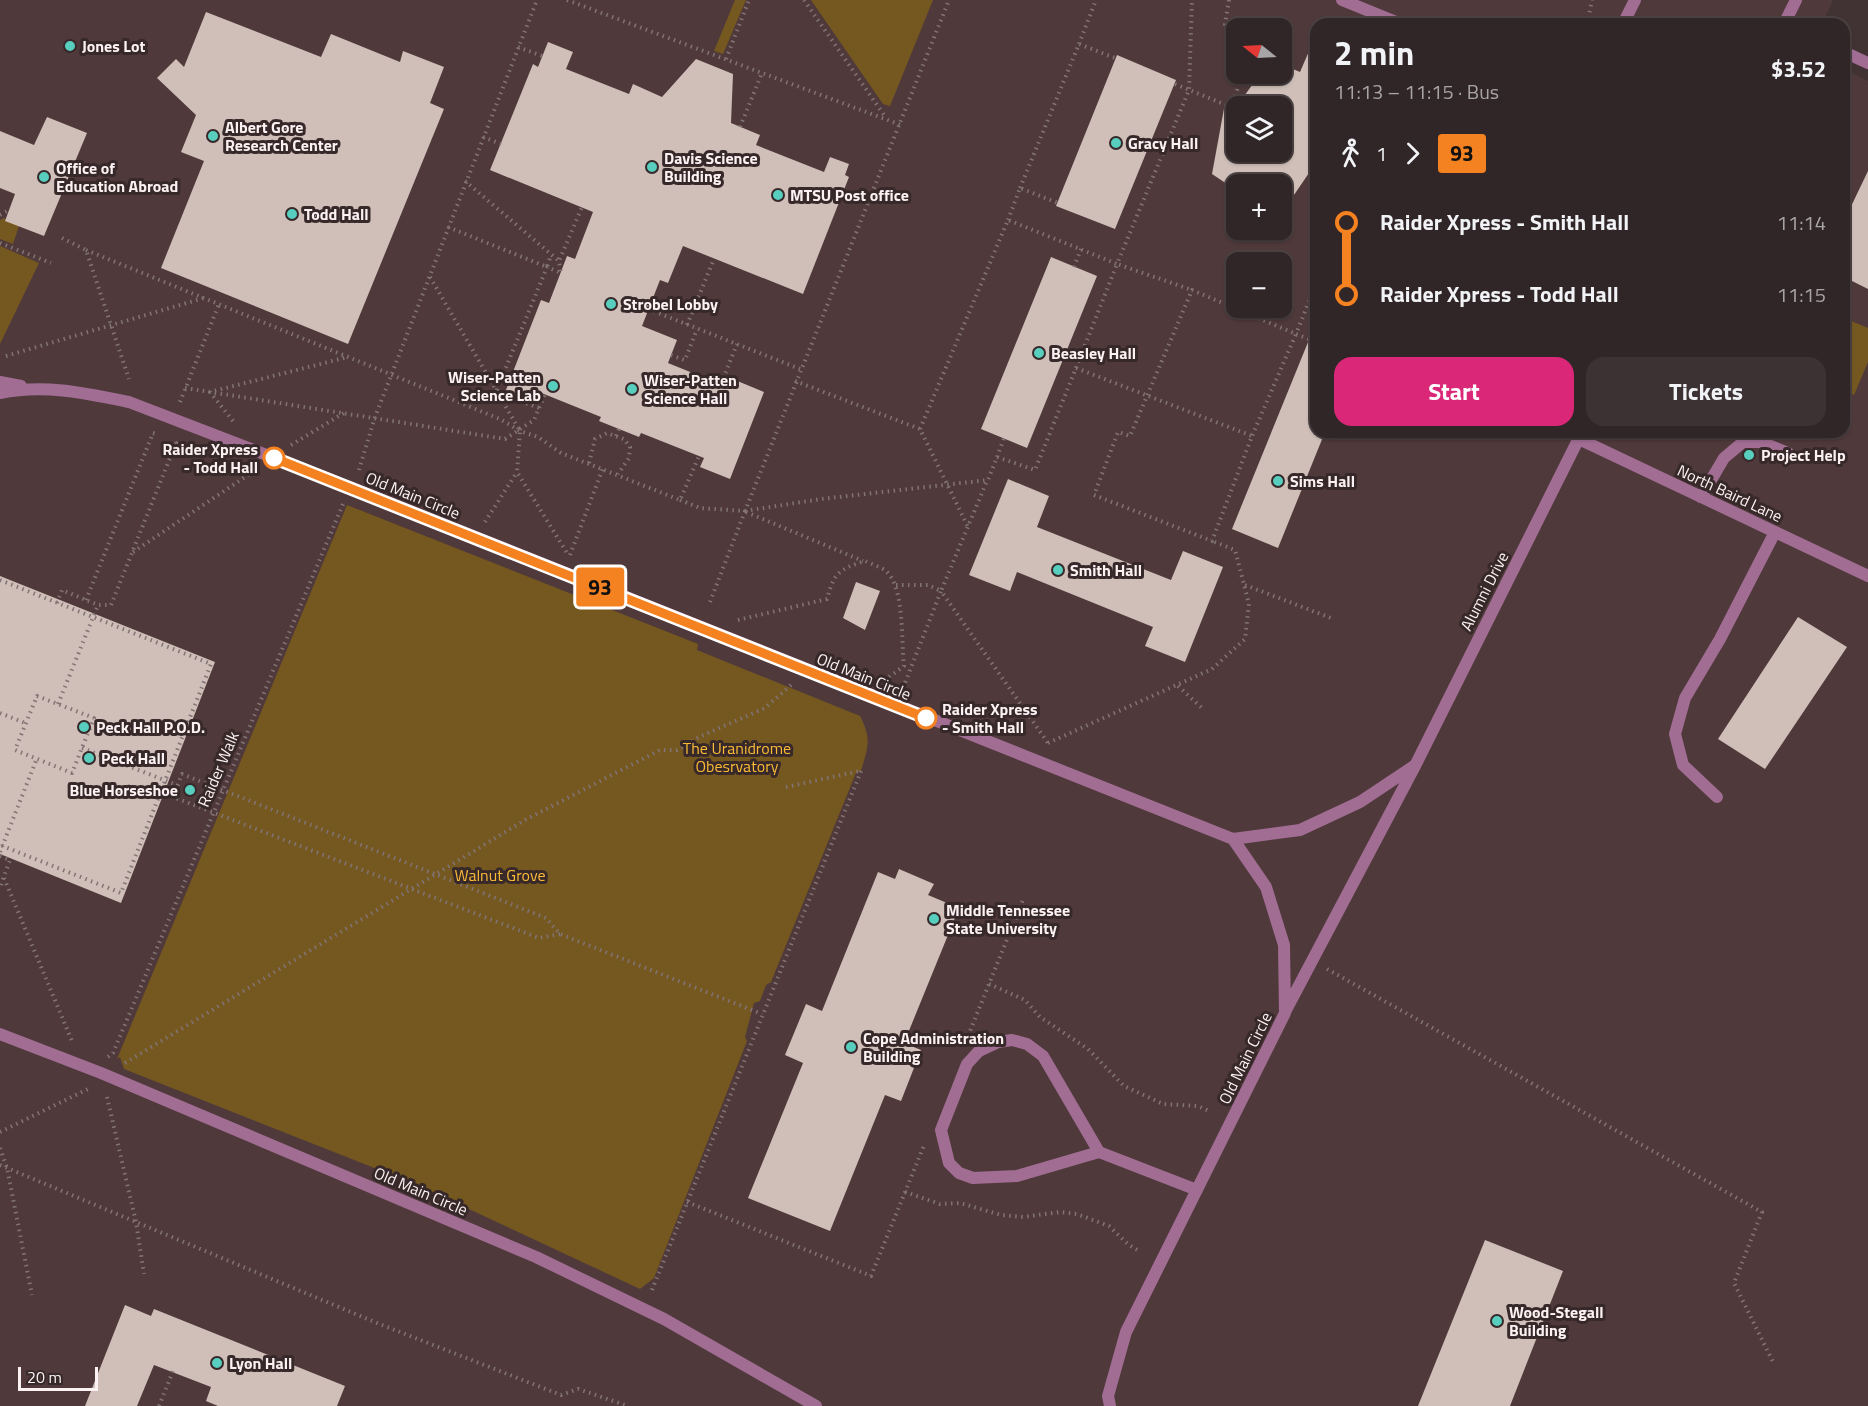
<!DOCTYPE html>
<html lang="en">
<head>
<meta charset="utf-8">
<style>
  :root { --surface:#312627; --page:#3d3233; --text:#f1f3f6; --muted:#a8a5a7; --line:#4c4344; --accent:#db2777 }
  body { margin:0; font-family:"Titillium Web",sans-serif; background:var(--page); color:var(--text); height:100vh; display:flex; flex-direction:column; font-size:22px; white-space:nowrap }
  * { box-sizing:border-box; margin:0 }
  p { font-size:20px; color:var(--muted) }
  .icon { flex:none; width:33px; height:33px; fill:none; stroke:currentColor; stroke-width:2; stroke-linecap:round; stroke-linejoin:round }
  .map { position:relative; flex:1; overflow:hidden }
  .side { position:absolute; left:1310px; top:18px; width:540px; height:420px; display:flex; flex-direction:column; background:var(--surface); border-radius:18px; box-shadow:0 2px 4px #0004,0 0 0 2px var(--line) }
  .side>* { flex:none }
  .badge { padding:0 12px; border-radius:4px; font-size:21px; line-height:39px }
  .needle { width:39px; rotate:288deg }
  .fabs { position:absolute; left:1226px; top:18px; display:grid; gap:12px }
  .fabs a { display:grid; place-items:center; width:66px; height:66px; border-radius:12px; background:var(--surface); box-shadow:0 2px 4px #0004,0 0 0 2px var(--line); font-size:30px }
  .scale { position:absolute; left:18px; bottom:15px; width:80px; box-sizing:border-box; padding-left:6px; border:3px solid #fcf2f3; border-top:0; font-size:16px; line-height:21px; white-space:nowrap; color:#fcf2f3; -webkit-text-stroke:4px #37282a; paint-order:stroke }
  .map>.badge { position:absolute; translate:-50% -50%; box-shadow:0 0 0 3px #fff }
  .legs { display:flex; align-items:center; gap:9px; height:66px; padding:0 24px; font-size:20px }
  .legs p { margin-inline-start:auto }
  .head { display:flex; align-items:center; justify-content:space-between; height:102px; padding:0 24px }
  h1 { font-size:33px; font-weight:700; line-height:45px }
  .cta { display:flex; gap:12px; margin-top:auto; padding:12px 24px }
  .cta a { flex:1; height:69px; border-radius:18px; background:var(--accent); color:#fff; font-size:24px; font-weight:700; line-height:69px; text-align:center }
  .cta a+a { background:var(--page); color:var(--text) }
  ul { padding:0 24px; list-style:none }
  li { display:flex; align-items:center; gap:21px; height:72px; font-size:22px }
  li i { display:grid; place-items:center; width:9px; height:100%; margin:0 8px; background:currentColor }
  li i::after { content:''; width:15px; height:15px; margin:-8px; border:4px solid; border-radius:50%; background:var(--surface) }
  li p { margin-inline-start:auto }
  li:first-child i { background:linear-gradient(#0000 50%,currentColor 0) }
  li:last-child i { background:linear-gradient(currentColor 50%,#0000 0) }
  .map>svg:first-child { display:block }
</style>
</head>
<body>
<div class="map">
<svg width="1868" height="1406" viewBox="0 0 1868 1406">
  <rect width="100%" height="100%" fill="#413234"/>
  <!-- built -->
  <path fill="#4f393b" fill-rule="evenodd" d="M 0,0 L 1833,0 L 1822,24 L 1316,24 L 1316,432 L 1844,432 L 1844,69 L 1868,81 L 1868,1406 L 0,1406 ZM 1236,28 L 1281,28 L 1281,74 L 1236,74 ZM 1236,106 L 1281,106 L 1281,152 L 1236,152 ZM 1236,184 L 1281,184 L 1281,230 L 1236,230 ZM 1236,262 L 1281,262 L 1281,308 L 1236,308 Z"/>
  <!-- green -->
  <path fill="#75581f" d="M 735,0 L 746,0 L 723,54 L 714,51 Z
    M 811,0 L 933,0 L 890,106 L 883,104 Z
    M 4,218 L 19,226 L 13,244 L 0,239 L 0,220 Z
    M 0,246 L 39,263 L 0,344 Z
    M 1844,318 L 1868,328 L 1868,362 L 1854,395 L 1844,390 Z
    M 347,505 L 698,644 L 697,650 L 860,716 C 872,739 868,747 861,771 L 856,773 L 771,982 L 766,985 L 760,1001 L 754,1003 L 745,1037 L 747,1041 L 654,1278 L 640,1289 L 420,1186 L 124,1069 L 120,1057 L 117,1059 Z"/>
  <!-- building -->
  <path fill="#cfbfb8" d="M 206,12 L 321,57 L 331,34 L 400,62 L 403,51 L 444,67 L 430,103 L 444,109 L 348,344 L 161,268 L 204,161 L 181,152 L 196,115 L 157,78 L 176,59 L 184,67 Z
    M 1316,35 L 1316,115 L 1311,126 L 1316,129 L 1316,137 L 1311,170 L 1281,214 L 1281,184 L 1227,184 L 1212,174 L 1225,103 L 1236,104 L 1236,152 L 1281,152 L 1281,106 L 1237,106 L 1260,74 L 1281,74 L 1281,64 L 1300,72 Z
    M 548,42 L 573,52 L 566,69 L 629,94 L 633,84 L 662,97 L 696,59 L 733,74 L 731,123 L 760,135 L 756,145 L 824,172 L 830,157 L 849,164 L 845,175 L 849,177 L 803,294 L 683,246 L 668,283 L 660,280 L 642,326 L 677,340 L 668,363 L 732,389 L 735,380 L 764,392 L 730,479 L 700,467 L 704,458 L 641,433 L 639,437 L 599,421 L 601,417 L 539,392 L 535,401 L 506,390 L 541,300 L 549,303 L 567,256 L 575,259 L 593,212 L 490,170 L 533,64 L 538,67 Z
    M 1117,55 L 1176,80 L 1115,229 L 1056,206 Z
    M 47,117 L 87,133 L 44,236 L 5,221 L 15,194 L 0,188 L 0,131 L 34,145 Z
    M 1868,171 L 1868,289 L 1844,277 L 1844,221 Z
    M 1051,257 L 1097,276 L 1027,448 L 981,429 Z
    M 1315,325 L 1316,432 L 1325,432 L 1278,548 L 1232,529 Z
    M 1008,479 L 1049,496 L 1037,527 L 1171,580 L 1183,551 L 1223,567 L 1185,662 L 1145,646 L 1153,627 L 1017,572 L 1010,591 L 969,575 Z
    M 0,576 L 215,662 L 121,903 L 0,854 Z
    M 856,582 L 880,591 L 865,630 L 843,618 Z
    M 1798,617 L 1847,647 L 1765,769 L 1718,739 Z
    M 899,869 L 934,884 L 928,895 L 959,908 L 904,1043 L 921,1050 L 901,1101 L 885,1095 L 830,1231 L 748,1198 L 803,1063 L 785,1055 L 806,1004 L 822,1011 L 878,872 L 895,879 Z
    M 1485,1240 L 1563,1271 L 1510,1406 L 1418,1406 Z
    M 125,1305 L 151,1316 L 154,1309 L 345,1386 L 337,1406 L 218,1406 L 206,1401 L 211,1387 L 154,1365 L 137,1406 L 85,1406 Z"/>
  <g fill="none" stroke-linecap="round" stroke-linejoin="round">
    <!-- path -->
    <path stroke="#827476" stroke-width="4" stroke-dasharray="1.5 4.5" stroke-linecap="butt" d="M 567,0 L 901,125
      M 804,0 L 886,118
      M 1229,0 L 1225,24 L 1236,43
      M 1587,24 L 1592,0
      M 1079,44 L 1096,0
      M 518,47 L 542,56
      M 726,59 L 749,0
      M 1175,84 L 1231,107 L 1243,74
      M 740,127 L 762,73
      M 483,137 L 501,144
      M 465,181 L 559,261
      M 1020,188 L 1079,44 L 1115,58
      M 0,215 L 9,210
      M 1008,220 L 1020,188 L 1058,203
      M 448,227 L 547,267 L 551,255
      M 62,238 L 86,250 L 129,379
      M 0,243 L 51,263
      M 86,250 L 500,419 L 520,431 L 538,437 L 561,453 L 680,500 L 699,456
      M 1074,267 L 1081,249
      M 430,277 L 520,431 L 517,472 L 567,553
      M 1316,284 L 1296,334 L 1316,342
      M 648,309 L 800,369
      M 687,325 L 714,259
      M 671,355 L 685,360 L 697,329
      M 6,356 L 204,298
      M 1076,368 L 1117,264 L 1192,290
      M 795,381 L 920,429 L 968,527
      M 721,384 L 737,344
      M 185,388 L 505,439 L 534,420 L 545,394
      M 180,402 L 219,304
      M 539,408 L 496,392 L 547,267 L 561,273 L 559,261 L 582,207
      M 233,421 L 210,392 L 348,357
      M 920,429 L 1008,220 L 1117,264 L 1189,90 L 1192,0
      M 616,436 L 619,429
      M 291,445 L 344,413
      M 997,457 L 1004,438
      M 589,463 L 595,439 L 607,433 L 624,439 L 630,447 L 629,458 L 618,474
      M 359,470 L 375,417 L 537,0
      M 680,500 L 700,508 L 745,511 L 949,0
      M 745,511 L 821,499 L 988,480 L 997,457 L 1035,470 L 1076,368 L 1252,436 L 1212,541 L 1094,495 L 1118,432 L 1130,436 L 1192,290 L 1296,334 L 1252,436
      M 746,512 L 863,561
      M 485,522 L 517,472
      M 133,552 L 254,471
      M 570,555 L 603,468
      M 0,580 L 211,664 L 121,893 L 0,845
      M 896,585 L 928,585 L 941,591 L 987,481
      M 1245,585 L 1331,618
      M 86,600 L 153,433 L 156,434
      M 710,602 L 745,511
      M 57,603 L 62,590 L 98,605 L 111,605 L 176,443 L 174,442
      M 738,620 L 827,599 C 834,573 839,569 865,561 C 871,564 881,567 886,571 C 905,588 901,642 904,666 L 885,680
      M 1178,686 L 1202,708
      M 903,688 L 941,591 L 1048,743
      M 37,696 L 94,718 L 72,773 L 15,750 Z
      M 58,704 L 98,605
      M 0,713 L 25,723
      M 1048,743 L 1212,669 L 1245,639 L 1249,604 L 1235,550 L 1212,541
      M 82,748 L 177,785
      M 786,787 L 860,771
      M 0,852 L 37,758
      M 0,856 L 10,860 L 0,887
      M 4,878 L 72,1041
      M 560,934 L 539,938 L 173,797 L 182,774 L 546,918 L 560,934 L 762,1014
      M 1327,969 L 1762,1212 L 1734,1283 L 1773,1362
      M 989,984 L 1025,1000 L 1040,1017 L 1088,1049 L 1124,1086 L 1163,1104 L 1198,1106 L 1209,1111
      M 968,1036 L 1023,900
      M 108,1057 L 113,1053 L 343,504
      M 125,1063 L 525,820 L 660,750 L 677,750 L 699,737 L 765,708 L 791,685
      M 107,1097 L 136,1222 L 144,1274
      M 0,1132 L 88,1089
      M 0,1148 L 7,1168 L 32,1295
      M 0,1165 L 377,1323 L 561,1395 L 578,1389 L 625,1405
      M 905,1192 L 940,1204 L 960,1203 L 1001,1215 L 1023,1217 L 1060,1212 L 1077,1214 L 1109,1226 L 1129,1245 L 1141,1252
      M 687,1202 L 871,1276 L 925,1143
      M 652,1290 L 861,771
      M 159,1406 L 173,1371"/>
    <!-- service -->
    <path stroke="#a16d93" stroke-width="12" d="M 1623,24 L 1635,0
      M 1701,497 L 1724,458 L 1743,442 L 1761,442 L 1788,453
      M 1717,797 L 1683,765 L 1675,734 L 1685,698 L 1720,639 L 1775,532"/>
    <!-- minor -->
    <path stroke="#a16d93" stroke-width="12" d="M 1342,0 L 1401,24
      M 1784,24 L 1796,0
      M 1844,52 L 1868,63
      M 0,382 L 21,386
      M 0,393 C 45,384 85,393 129,402 L 350,487 L 1233,839 L 1266,887 L 1284,945 L 1285,1013 L 1126,1332 L 1108,1396 L 1110,1406
      M 1579,439 L 1868,576
      M 1233,839 L 1300,830 L 1360,802 L 1414,766
      M 1285,1012 L 1415,766 L 1582,432
      M 0,1034 L 101,1073 L 536,1257 L 664,1319 L 816,1406
      M 1099,1152 L 1043,1056 L 1027,1044 L 1012,1040 L 998,1042 L 979,1051 L 967,1064 L 941,1130 L 949,1163 L 959,1173 L 973,1178 L 1017,1176 L 1099,1152 L 1197,1190"/>
  </g>
  <g fill="none" stroke-linecap="round" stroke-linejoin="round">
    <defs>
      <path id="line-1" d="M 274,458 L 926,718"/>
    </defs>
    <!-- line-1 casing -->
    <use href="#line-1" stroke="#fff" stroke-width="14"/>
    <!-- line-1 -->
    <use href="#line-1" stroke="#f58220" stroke-width="9"/>
  </g>
  <!-- markers -->
  <g fill="#58cebf" stroke="#37282a" stroke-width="2">
    <circle cx="70" cy="46" r="6"/>
    <circle cx="213" cy="136" r="6"/>
    <circle cx="1116" cy="143" r="6"/>
    <circle cx="652" cy="167" r="6"/>
    <circle cx="44" cy="177" r="6"/>
    <circle cx="778" cy="195" r="6"/>
    <circle cx="292" cy="214" r="6"/>
    <circle cx="611" cy="304" r="6"/>
    <circle cx="1039" cy="353" r="6"/>
    <circle cx="553" cy="386" r="6"/>
    <circle cx="632" cy="389" r="6"/>
    <circle cx="1749" cy="455" r="6"/>
    <circle cx="1278" cy="481" r="6"/>
    <circle cx="1058" cy="570" r="6"/>
    <circle cx="84" cy="727" r="6"/>
    <circle cx="89" cy="758" r="6"/>
    <circle cx="190" cy="790" r="6"/>
    <circle cx="934" cy="919" r="6"/>
    <circle cx="851" cy="1047" r="6"/>
    <circle cx="1497" cy="1321" r="6"/>
    <circle cx="217" cy="1363" r="6"/>
  </g>
  <g fill="#fff" stroke="#f58220" stroke-width="3">
    <circle cx="274" cy="458" r="10"/>
    <circle cx="926" cy="718" r="10"/>
  </g>
  <g text-anchor="middle" dominant-baseline="central" stroke-width="6" stroke-linejoin="round" paint-order="stroke">
    <!-- poi labels -->
    <g font-size="16" font-weight="bold" fill="#fcf2f3" stroke="#37282a" text-anchor="start">
      <text x="82" y="46">Jones Lot</text>
      <text x="225" y="127">Albert Gore<tspan x="225" dy="18">Research Center</tspan></text>
      <text x="1128" y="143">Gracy Hall</text>
      <text x="664" y="158">Davis Science<tspan x="664" dy="18">Building</tspan></text>
      <text x="56" y="168">Office of<tspan x="56" dy="18">Education Abroad</tspan></text>
      <text x="790" y="195">MTSU Post office</text>
      <text x="304" y="214">Todd Hall</text>
      <text x="623" y="304">Strobel Lobby</text>
      <text x="1051" y="353">Beasley Hall</text>
      <text x="541" y="377" text-anchor="end">Wiser-Patten<tspan x="541" dy="18">Science Lab</tspan></text>
      <text x="644" y="380">Wiser-Patten<tspan x="644" dy="18">Science Hall</tspan></text>
      <text x="1761" y="455">Project Help</text>
      <text x="1290" y="481">Sims Hall</text>
      <text x="1070" y="570">Smith Hall</text>
      <text x="96" y="727">Peck Hall P.O.D.</text>
      <text x="101" y="758">Peck Hall</text>
      <text x="178" y="790" text-anchor="end">Blue Horseshoe</text>
      <text x="946" y="910">Middle Tennessee<tspan x="946" dy="18">State University</tspan></text>
      <text x="863" y="1038">Cope Administration<tspan x="863" dy="18">Building</tspan></text>
      <text x="1509" y="1312">Wood-Stegall<tspan x="1509" dy="18">Building</tspan></text>
      <text x="229" y="1363">Lyon Hall</text>
    </g>
    <!-- stop labels -->
    <g font-size="16" font-weight="bold" fill="#fcf2f3" stroke="#37282a" text-anchor="end">
      <text x="258" y="449">Raider Xpress<tspan x="258" dy="18">- Todd Hall</tspan></text>
      <text x="942" y="709" text-anchor="start">Raider Xpress<tspan x="942" dy="18">- Smith Hall</tspan></text>
    </g>
    <!-- street labels -->
    <g font-size="16" fill="#fcf2f3" stroke="#37282a">
      <text transform="translate(1730 493) rotate(25)">North Baird Lane</text>
      <text transform="translate(413 495) rotate(22)">Old Main Circle</text>
      <text transform="translate(1484 591) rotate(-63)">Alumni Drive</text>
      <text transform="translate(864 676) rotate(22)">Old Main Circle</text>
      <text transform="translate(218 769) rotate(-67)">Raider Walk</text>
      <text transform="translate(1245 1058) rotate(-64)">Old Main Circle</text>
      <text transform="translate(421 1191) rotate(23)">Old Main Circle</text>
    </g>
    <!-- park labels -->
    <g font-size="16" fill="#fbbb36" stroke="#37282a">
      <text x="737" y="748">The Uranidrome<tspan x="737" dy="18">Obesrvatory</tspan></text>
      <text x="500" y="875">Walnut Grove</text>
    </g>
  </g>
</svg>
<div class="fabs">
<a><svg class="needle" viewBox="-14 -14 28 28"><path d="M0-13l5 13h-10z" fill="#e53935"/><path d="M0 13l5-13h-10z" fill="#a8a5a7"/></svg></a>
<a><svg class="icon" aria-label="layers" viewBox="0 0 24 24"><path d="M12 4l9 5-9 5-9-5zM3 14l9 5 9-5"/></svg></a>
<a>+</a>
<a>−</a>
</div>
<div class="scale">20 m</div>
<b class="badge" style="left:600px;top:587px;background:#f58220;color:#111">93</b>
<section class="side">
<div class="head"><div><h1>2 min</h1><p>11:13 – 11:15 · Bus</p></div><b>$3.52</b></div>
<div class="legs"><svg class="icon" aria-label="walk" viewBox="0 0 24 24"><circle cx="13" cy="4" r="2"/><path d="M13 8l-2 6 4 7M11 14l-3 7M7 12l3-4h3l4 4"/></svg>1<svg class="icon" aria-label="forward" viewBox="0 0 24 24"><path d="M9 5l7 7-7 7"/></svg><b class="badge" style="background:#f58220;color:#111">93</b></div>
<ul>
<li><i style="color:#f58220"></i><b>Raider Xpress - Smith Hall</b><p>11:14</p></li>
<li><i style="color:#f58220"></i><b>Raider Xpress - Todd Hall</b><p>11:15</p></li>
</ul>
<div class="cta"><a>Start</a><a>Tickets</a></div>
</section>
</div>
</body>
</html>
